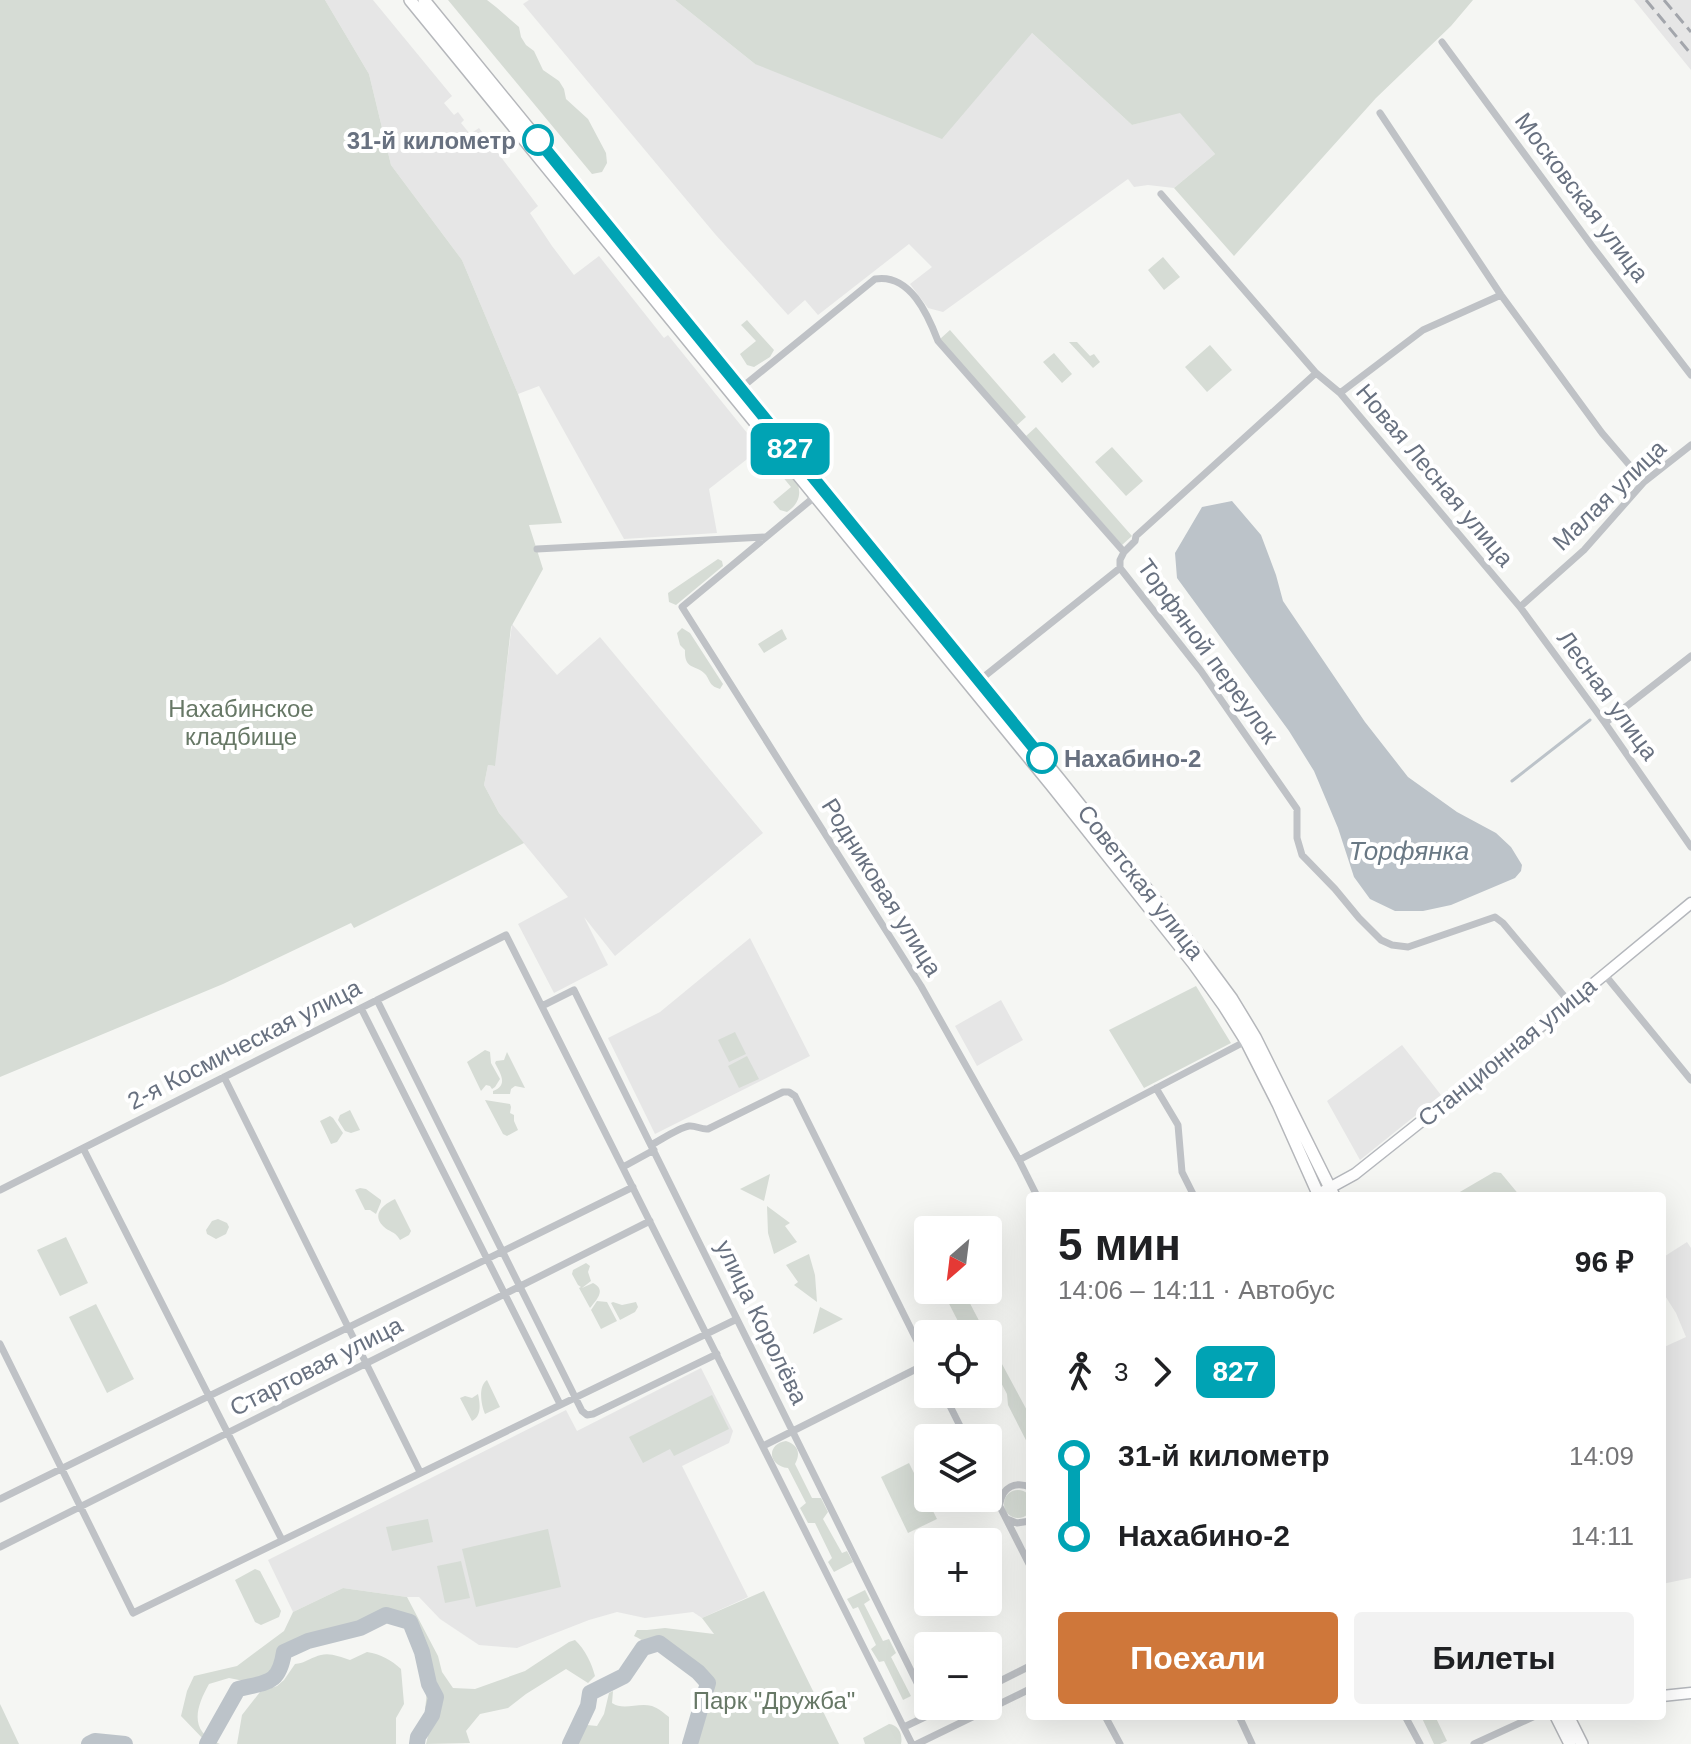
<!DOCTYPE html>
<html lang="ru">
<head>
<meta charset="utf-8">
<style>
  :root { --surface:#fff; --page:#f2f2f2; --text:#202124; --muted:#757577; --accent:#cf773a }
  body { margin:0; font-family:Helvetica,sans-serif; background:var(--page); color:var(--text); height:100vh; display:flex; flex-direction:column; font-size:30px; white-space:nowrap }
  * { box-sizing:border-box; margin:0 }
  p { font-size:26px; color:var(--muted) }
  .icon { flex:none; width:44px; height:44px; fill:none; stroke:currentColor; stroke-width:2; stroke-linecap:round; stroke-linejoin:round }
  .map { position:relative; flex:1; overflow:hidden }
  .details { position:absolute; left:1026px; top:1192px; width:640px; height:528px; display:flex; flex-direction:column; background:var(--surface); border-radius:8px; box-shadow:0 8px 32px #0002 }
  .details>* { flex:none }
  .badge { padding:0 16px; border-radius:12px; font-size:28px; line-height:52px }
  .needle { width:52px; rotate:208deg }
  .tools { position:absolute; left:914px; top:1216px; display:grid; gap:16px }
  .tools a { display:grid; place-items:center; width:88px; height:88px; border-radius:8px; background:var(--surface); box-shadow:0 8px 32px #0002; font-size:40px }
  .map>.badge { position:absolute; translate:-50% -50%; box-shadow:0 0 0 4px #fff }
  .legs { display:flex; align-items:center; gap:12px; height:88px; padding:0 32px; font-size:26px }
  .legs p { margin-inline-start:auto }
  .overview { display:flex; align-items:center; justify-content:space-between; height:136px; padding:0 32px }
  h1 { font-size:44px; font-weight:700; line-height:60px }
  .action { display:flex; gap:16px; margin-top:auto; padding:16px 32px }
  .action a { flex:1; height:92px; border-radius:8px; background:var(--accent); color:#fff; font-size:32px; font-weight:700; line-height:92px; text-align:center }
  .action a+a { background:var(--page); color:var(--text) }
  ul { padding:0 32px; list-style:none }
  li { display:flex; align-items:center; gap:28px; height:80px; font-size:30px }
  li i { display:grid; place-items:center; width:12px; height:100%; margin:0 10px; background:currentColor }
  li i::after { content:''; width:20px; height:20px; margin:-10px; border:6px solid; border-radius:50%; background:var(--surface) }
  li p { margin-inline-start:auto }
  li:first-child i { background:linear-gradient(#0000 50%,currentColor 0) }
  li:last-child i { background:linear-gradient(currentColor 50%,#0000 0) }
  .map>svg:first-child { display:block }
</style>
</head>
<body>
<div class="map">
<svg width="1691" height="1744" viewBox="0 0 1691 1744">
  <rect width="100%" height="100%" fill="#f5f6f3"/>
  <!-- built -->
  <path fill="#e6e6e6" d="M 325,0 L 373,0 L 452,96 L 444,103 L 454,115 L 458,112 L 464,120 L 461,123 L 470,134 L 479,128 L 538,206 L 530,213 L 552,246 L 574,275 L 599,256 L 664,338 L 668,335 L 760,449 L 709,489 L 717,533 L 624,539 L 539,386 L 518,394 L 462,260 L 391,165 L 369,74 Z
    M 529,0 L 675,0 L 755,64 L 1032,33 L 1132,125 L 1180,112 L 1215,154 L 1174,188 L 1148,185 L 1134,187 L 1128,179 L 943,312 L 928,308 L 910,284 L 932,267 L 909,244 L 818,315 L 805,300 L 788,315 L 715,234 L 523,4 Z
    M 1634,0 L 1691,0 L 1691,70 Z
    M 512,624 L 557,675 L 600,637 L 763,833 L 615,956 L 584,917 L 608,965 L 554,993 L 518,924 L 568,897 L 499,813 L 484,785 L 488,765 L 494,766 Z
    M 750,938 L 810,1056 L 655,1134 L 608,1038 L 660,1012 Z
    M 1001,1000 L 1023,1040 L 977,1066 L 955,1026 Z
    M 1402,1045 L 1441,1095 L 1360,1160 L 1327,1101 Z
    M 1687,1242 L 1691,1248 L 1691,1578 L 1662,1584 L 1662,1348 L 1686,1337 L 1676,1313 L 1662,1291 L 1662,1258 Z
    M 701,1368 L 733,1431 L 729,1443 L 682,1466 L 748,1597 L 702,1618 L 693,1612 L 645,1618 L 617,1612 L 589,1620 L 517,1648 L 479,1645 L 440,1619 L 419,1597 L 407,1597 L 343,1588 L 293,1612 L 268,1560 L 566,1410 L 577,1431 Z"/>
  <!-- green -->
  <path fill="#d6dcd5" d="M 0,0 L 325,0 L 369,74 L 391,165 L 462,260 L 518,394 L 562,523 L 529,525 L 543,569 L 511,627 L 495,766 L 488,765 L 484,785 L 499,813 L 524,843 L 354,928 L 351,923 L 223,984 L 0,1077 Z
    M 448,0 L 487,0 L 496,7 L 519,27 L 521,37 L 526,45 L 534,51 L 543,70 L 559,81 L 564,89 L 566,99 L 588,119 L 606,153 L 607,163 L 602,172 L 592,174 Z
    M 675,0 L 1473,0 L 1451,26 L 1376,98 L 1234,256 L 1174,188 L 1215,154 L 1180,113 L 1132,125 L 1032,33 L 942,139 L 755,64 Z
    M 1163,257 L 1180,277 L 1164,290 L 1148,270 Z
    M 747,320 L 774,350 L 770,357 L 754,367 L 747,365 L 740,354 L 756,341 L 741,325 Z
    M 950,330 L 1026,417 L 1016,426 L 940,339 Z
    M 1069,342 L 1077,342 L 1090,356 L 1094,354 L 1100,362 L 1093,368 Z
    M 1210,345 L 1232,370 L 1207,392 L 1185,367 Z
    M 1054,353 L 1072,374 L 1062,383 L 1043,362 Z
    M 1036,427 L 1132,536 L 1122,545 L 1026,436 Z
    M 1112,447 L 1143,481 L 1126,496 L 1095,462 Z
    M 777,462 C 797,472 810,497 787,512 L 780,510 L 773,502 L 791,487 L 772,464 Z
    M 718,559 L 722,561 L 723,566 L 676,605 L 669,602 L 668,593 Z
    M 682,628 L 690,633 L 723,684 L 720,689 C 710,686 711,683 706,675 C 697,664 684,671 685,650 L 680,645 L 677,633 Z
    M 782,629 L 787,639 L 764,653 L 758,644 Z
    M 1196,986 L 1231,1043 L 1144,1088 L 1109,1030 Z
    M 735,1032 L 746,1054 L 729,1062 L 718,1040 Z
    M 485,1050 L 490,1052 L 491,1063 L 500,1079 L 495,1087 L 492,1089 L 490,1086 L 486,1085 L 481,1091 L 467,1062 Z
    M 507,1052 L 525,1088 L 515,1086 L 511,1089 L 510,1094 L 493,1094 L 493,1091 C 509,1085 500,1073 495,1063 L 496,1061 L 504,1060 Z
    M 747,1056 L 759,1079 L 739,1088 L 728,1066 Z
    M 485,1100 L 510,1104 L 511,1107 L 510,1113 L 514,1115 L 514,1121 L 518,1130 L 507,1136 L 503,1134 Z
    M 350,1110 L 360,1130 L 351,1133 L 345,1131 L 338,1120 L 340,1115 Z
    M 330,1116 L 333,1118 L 343,1133 L 337,1142 L 331,1144 L 320,1121 Z
    M 1494,1172 L 1501,1173 L 1520,1196 L 1453,1196 Z
    M 770,1174 L 764,1201 L 740,1189 Z
    M 360,1188 L 366,1189 L 381,1200 L 381,1202 L 376,1214 L 370,1210 L 365,1210 L 355,1190 Z
    M 395,1199 L 411,1231 L 409,1235 L 400,1240 C 394,1230 390,1233 383,1226 C 371,1214 384,1204 395,1199 Z
    M 767,1206 L 790,1223 L 785,1226 L 797,1242 L 774,1254 L 768,1233 Z
    M 218,1219 L 227,1223 L 229,1227 L 226,1234 L 216,1239 L 207,1234 L 206,1230 L 212,1221 Z
    M 66,1237 L 88,1283 L 60,1296 L 37,1250 Z
    M 809,1254 L 815,1275 L 817,1302 L 794,1285 L 798,1282 L 786,1265 Z
    M 586,1263 L 590,1266 L 588,1272 L 591,1281 L 582,1288 L 593,1283 C 607,1290 596,1300 590,1308 L 579,1288 L 581,1287 L 578,1285 L 572,1274 L 573,1270 Z
    M 942,1290 L 963,1290 L 986,1334 L 964,1333 Z
    M 597,1301 L 607,1302 L 617,1321 L 601,1329 L 591,1310 Z
    M 613,1302 L 622,1305 L 636,1302 L 638,1307 L 635,1312 L 620,1320 L 611,1303 Z
    M 96,1304 L 134,1379 L 107,1393 L 69,1317 Z
    M 820,1307 L 843,1319 L 813,1334 Z
    M 988,1338 L 1030,1416 L 1030,1448 L 1008,1405 L 1007,1394 L 988,1358 Z
    M 487,1380 L 500,1407 L 485,1414 C 481,1405 478,1386 487,1380 Z
    M 478,1394 C 480,1403 482,1416 472,1421 L 460,1398 L 465,1396 L 472,1398 Z
    M 712,1395 L 729,1429 L 674,1456 L 670,1449 L 643,1463 L 629,1437 Z
    M 786,1441 C 798,1445 801,1453 795,1464 L 812,1498 L 821,1498 L 828,1512 L 823,1519 L 842,1553 L 847,1551 L 853,1562 L 834,1572 L 828,1562 L 832,1558 L 815,1523 L 808,1523 L 800,1508 L 806,1503 L 788,1468 C 768,1466 766,1444 786,1441 Z
    M 909,1463 L 937,1519 L 908,1533 L 881,1477 Z
    M1004 1504a14 14 0 1 1 28 0a14 14 0 1 1-28 0Z
    M 428,1519 L 433,1542 L 392,1551 L 386,1527 Z
    M 548,1529 L 561,1587 L 476,1607 L 462,1549 Z
    M 461,1561 L 470,1598 L 445,1603 L 437,1566 Z
    M 255,1569 L 260,1571 L 281,1611 L 279,1617 L 261,1625 L 255,1622 L 235,1580 Z
    M 343,1588 L 407,1597 L 438,1656 L 442,1672 L 453,1688 L 475,1689 L 525,1671 L 569,1642 L 575,1640 C 585,1649 592,1664 595,1676 L 588,1683 L 566,1669 L 526,1694 L 508,1708 L 480,1714 L 466,1731 L 470,1743 L 426,1744 L 430,1727 L 438,1716 L 425,1709 C 430,1678 423,1634 396,1616 L 364,1621 L 354,1625 L 347,1632 L 338,1638 L 286,1647 L 279,1655 L 268,1674 L 259,1680 L 249,1682 L 229,1678 L 209,1684 C 196,1707 188,1732 220,1744 L 208,1744 L 181,1716 L 187,1691 L 194,1676 L 237,1666 L 284,1631 L 293,1612 Z
    M 865,1590 L 870,1600 L 864,1604 L 883,1641 L 889,1639 L 896,1653 L 891,1657 L 911,1696 L 903,1700 L 884,1661 L 879,1662 L 871,1649 L 876,1645 L 858,1607 L 853,1609 L 847,1599 Z
    M 764,1591 L 839,1744 L 696,1744 L 704,1696 L 709,1686 C 700,1660 677,1662 657,1650 C 649,1645 643,1640 634,1636 L 637,1630 L 647,1630 L 665,1628 L 714,1634 L 702,1618 Z
    M 367,1652 C 381,1654 391,1660 401,1669 L 404,1704 L 396,1718 L 396,1744 L 237,1744 L 242,1715 L 260,1692 L 277,1686 L 284,1680 L 295,1664 C 304,1663 307,1660 315,1657 C 327,1651 338,1656 350,1660 Z
    M 613,1691 L 612,1703 C 624,1711 638,1702 652,1706 C 658,1708 664,1713 669,1717 L 669,1744 L 577,1744 L 587,1725 L 597,1726 L 604,1714 L 609,1693 Z
    M 0,1704 L 2,1708 L 19,1744 L 0,1744 Z
    M 1421,1716 L 1435,1716 L 1447,1741 L 1440,1744 L 1434,1744 Z
    M 889,1724 C 899,1725 903,1735 901,1744 L 865,1744 L 863,1738 Z"/>
  <!-- water -->
  <path fill="#bcc3c9" d="M 1232,501 L 1261,535 L 1276,575 L 1283,601 L 1365,722 L 1408,777 L 1457,812 L 1496,833 L 1511,847 L 1522,865 L 1521,871 L 1515,878 L 1451,905 L 1423,911 L 1395,911 L 1370,899 L 1354,877 L 1338,828 L 1314,771 L 1289,731 L 1177,578 L 1175,553 L 1202,507 Z"/>
  <g fill="none" stroke-linecap="round" stroke-linejoin="round">
    <!-- stream -->
    <path stroke="#bcc3c9" stroke-width="3" d="M 1512,781 L 1590,720"/>
    <!-- river -->
    <path stroke="#bcc3c9" stroke-width="16" d="M 89,1744 L 95,1741 L 125,1744
      M 207,1744 L 238,1689 C 267,1682 279,1685 284,1652 L 308,1641 L 360,1628 L 386,1615 L 410,1622 L 422,1652 L 429,1684 L 436,1697 L 432,1715 L 418,1737 L 417,1744
      M 570,1744 L 588,1706 L 590,1693 L 624,1676 L 643,1648 L 659,1643 L 698,1672 L 708,1683 L 690,1744"/>
    <defs>
      <path id="secondary" d="M 1324,1191 L 1355,1174 L 1570,1003 L 1691,903
        M 1662,1696 L 1691,1693"/>
      <path id="primary" d="M 410,0 L 1052,786 L 1193,963 L 1224,1006 L 1246,1041 L 1278,1104 L 1319,1196
        M 424,0 L 1060,780 L 1201,957 L 1232,999 L 1255,1037 L 1334,1196
        M 1556,1716 L 1570,1744
        M 1568,1716 L 1582,1744"/>
    </defs>
    <!-- secondary casing -->
    <use href="#secondary" stroke="#b4b7bc" stroke-width="13"/>
    <!-- primary casing -->
    <use href="#primary" stroke="#b5b7bb" stroke-width="14"/>
    <!-- street -->
    <path stroke="#bfc2c6" stroke-width="7" d="M 1442,42 L 1592,246 L 1691,375
      M 1380,113 L 1501,295 L 1602,433 L 1644,482
      M 1161,194 L 1316,373 L 1340,393 L 1520,607 L 1605,723 L 1691,847
      M 741,388 L 875,279 C 910,273 928,315 938,341 L 1124,552 L 1120,560 L 1120,568 L 1201,671 L 1297,809 L 1297,838 L 1302,855 L 1335,889 L 1359,918 L 1381,940 L 1392,945 L 1408,947 L 1495,917 L 1503,923 L 1570,1003
      M 1340,393 L 1423,330 L 1501,295
      M 818,494 L 682,607 L 921,986 L 1019,1160 L 1037,1196
      M 537,549 L 765,537
      M 1124,552 L 1135,541 L 1136,536 L 1316,373
      M 1520,607 L 1584,550 L 1644,482 L 1691,445
      M 976,683 L 1120,568
      M 1605,723 L 1691,656
      M 1605,975 L 1691,1080
      M 377,1000 L 582,1411 L 587,1415 L 593,1414 L 717,1354
      M 542,1006 L 574,990 L 928,1705
      M 361,1008 L 560,1404
      M 224,1077 L 420,1472
      M 1156,1088 L 1178,1125 L 1182,1172 L 1194,1196
      M 651,1145 C 661,1140 678,1128 689,1126 C 695,1125 702,1130 708,1129 L 783,1092 L 789,1092 L 795,1096 L 928,1363
      M 83,1148 L 282,1540
      M 1019,1160 L 1246,1041
      M 623,1167 L 654,1150
      M 0,1190 L 506,935 L 912,1744
      M 0,1344 L 133,1613 L 737,1319
      M 944,1394 L 966,1438
      M 763,1446 L 928,1363
      M 988,1483 L 1030,1566
      M 0,1499 L 633,1187
      M 1000,1503 C 1003,1487 1015,1481 1030,1487
      M 1007,1519 L 1017,1523 L 1030,1521
      M 0,1547 L 650,1221
      M 988,1687 L 1030,1666
      M 1105,1716 L 1120,1744
      M 1239,1716 L 1252,1744
      M 1405,1716 L 1420,1744
      M 904,1727 L 948,1706
      M 917,1744 L 1030,1689
      M 1474,1744 L 1535,1716"/>
    <!-- secondary -->
    <use href="#secondary" stroke="#fff" stroke-width="10"/>
    <!-- primary -->
    <use href="#primary" stroke="#fff" stroke-width="11"/>
    <!-- rail -->
    <path stroke="#a3a6ac" stroke-width="3" stroke-dasharray="12 6" stroke-linecap="butt" d="M 1646,0 L 1691,54
      M 1664,0 L 1691,32"/>
  </g>
  <g fill="none" stroke-linecap="round" stroke-linejoin="round">
    <defs>
      <path id="line-1" d="M 538,140 L 1042,758"/>
    </defs>
    <!-- line-1 casing -->
    <use href="#line-1" stroke="#fff" stroke-width="18"/>
    <!-- line-1 -->
    <use href="#line-1" stroke="#00a3b4" stroke-width="12"/>
  </g>
  <!-- markers -->
  <g fill="#fff" stroke="#00a3b4" stroke-width="4">
    <circle cx="538" cy="140" r="14"/>
    <circle cx="1042" cy="758" r="14"/>
  </g>
  <g text-anchor="middle" dominant-baseline="central" stroke-width="8" stroke-linejoin="round" paint-order="stroke">
    <!-- stop labels -->
    <g font-size="24" font-weight="bold" fill="#687180" stroke="#fff" text-anchor="end">
      <text x="516" y="140">31-й километр</text>
      <text x="1064" y="758" text-anchor="start">Нахабино-2</text>
    </g>
    <!-- street labels -->
    <g font-size="24" fill="#687180" stroke="#fff">
      <text transform="translate(1582 197) rotate(53)">Московская улица</text>
      <text transform="translate(1435 475) rotate(50)">Новая Лесная улица</text>
      <text transform="translate(1609 495) rotate(-44)">Малая улица</text>
      <text transform="translate(1208 651) rotate(54)">Торфяной переулок</text>
      <text transform="translate(1608 695) rotate(54)">Лесная улица</text>
      <text transform="translate(1141 882) rotate(52)">Советская улица</text>
      <text transform="translate(882 887) rotate(58)">Родниковая улица</text>
      <text transform="translate(244 1044) rotate(-27)">2-я Космическая улица</text>
      <text transform="translate(1507 1052) rotate(-39)">Станционная улица</text>
      <text transform="translate(762 1322) rotate(64)">улица Королёва</text>
      <text transform="translate(316 1366) rotate(-27)">Стартовая улица</text>
    </g>
    <!-- park labels -->
    <g font-size="24" fill="#677866" stroke="#fff">
      <text x="241" y="708">Нахабинское<tspan x="241" dy="28">кладбище</tspan></text>
      <text x="774" y="1700">Парк "Дружба"</text>
    </g>
    <!-- water labels -->
    <g font-size="26" font-style="italic" fill="#697884" stroke="#fff">
      <text x="1409" y="851">Торфянка</text>
    </g>
  </g>
</svg>
<div class="tools">
<a><svg class="needle" viewBox="-14 -14 28 28"><path d="M0-13l5 13h-10z" fill="#e53935"/><path d="M0 13l5-13h-10z" fill="#757577"/></svg></a>
<a><svg class="icon" aria-label="locate" viewBox="0 0 24 24"><circle cx="12" cy="12" r="6"/><path d="M12 2v4M12 18v4M2 12h4M18 12h4"/></svg></a>
<a><svg class="icon" aria-label="layers" viewBox="0 0 24 24"><path d="M12 4l9 5-9 5-9-5zM3 14l9 5 9-5"/></svg></a>
<a>+</a>
<a>−</a>
</div>
<b class="badge" style="left:790px;top:449px;background:#00a3b4;color:#fff">827</b>
<section class="details">
<div class="overview"><div><h1>5 мин</h1><p>14:06 – 14:11 · Автобус</p></div><b>96 ₽</b></div>
<div class="legs"><svg class="icon" aria-label="walk" viewBox="0 0 24 24"><circle cx="13" cy="4" r="2"/><path d="M13 8l-2 6 4 7M11 14l-3 7M7 12l3-4h3l4 4"/></svg>3<svg class="icon" aria-label="forward" viewBox="0 0 24 24"><path d="M9 5l7 7-7 7"/></svg><b class="badge" style="background:#00a3b4;color:#fff">827</b></div>
<ul>
<li><i style="color:#00a3b4"></i><b>31-й километр</b><p>14:09</p></li>
<li><i style="color:#00a3b4"></i><b>Нахабино-2</b><p>14:11</p></li>
</ul>
<div class="action"><a>Поехали</a><a>Билеты</a></div>
</section>
</div>
</body>
</html>
